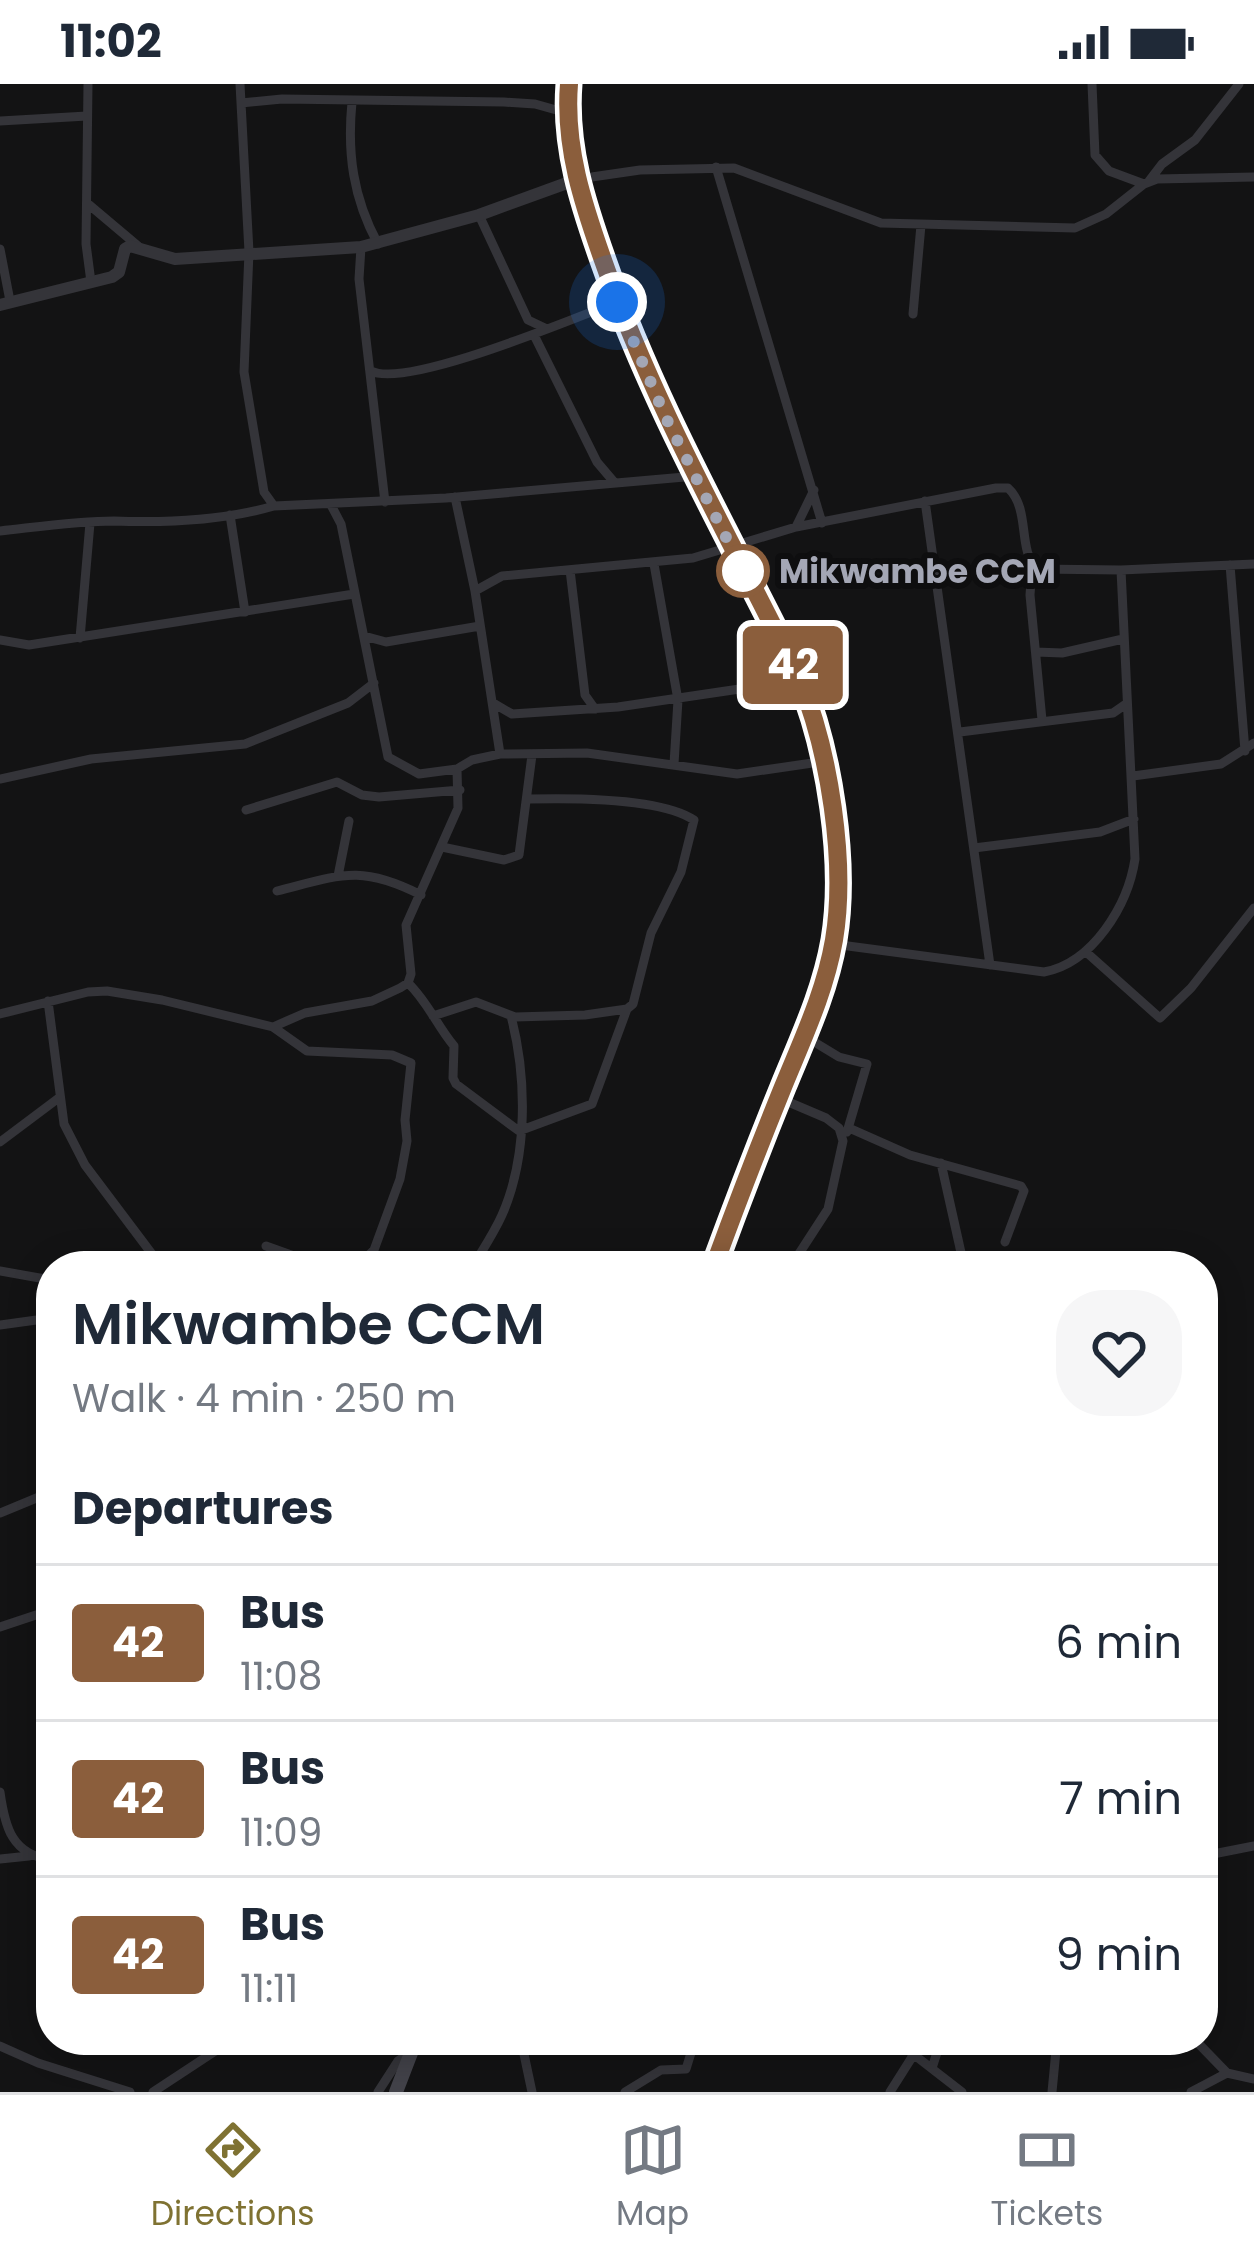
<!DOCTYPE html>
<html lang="en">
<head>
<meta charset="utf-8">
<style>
  :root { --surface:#fff; --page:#f6f6f7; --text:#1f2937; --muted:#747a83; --line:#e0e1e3; --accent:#7f7232 }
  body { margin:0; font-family:Poppins,sans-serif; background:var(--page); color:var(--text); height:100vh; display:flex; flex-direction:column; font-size:45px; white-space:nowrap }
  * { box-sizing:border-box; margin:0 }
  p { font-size:39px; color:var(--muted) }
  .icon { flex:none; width:66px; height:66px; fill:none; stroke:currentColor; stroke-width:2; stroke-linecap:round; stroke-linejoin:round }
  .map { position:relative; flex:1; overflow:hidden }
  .sheet { position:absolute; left:36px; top:1167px; width:1182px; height:804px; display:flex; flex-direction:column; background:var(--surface); border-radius:48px; box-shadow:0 6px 30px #0003 }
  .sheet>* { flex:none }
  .badge { padding:0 24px; border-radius:9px; font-size:42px; line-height:78px }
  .you { position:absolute; width:60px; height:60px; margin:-30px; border:9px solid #fff; border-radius:50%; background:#1a73e8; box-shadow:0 0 0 18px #1a73e833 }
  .map>.badge { position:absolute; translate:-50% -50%; box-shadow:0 0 0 6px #fff }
  h2 { padding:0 36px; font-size:45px; line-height:108px }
  .round { display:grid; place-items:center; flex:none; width:126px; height:126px; border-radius:48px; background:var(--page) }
  .headline { display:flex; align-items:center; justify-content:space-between; height:204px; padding:0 36px }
  h1 { font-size:57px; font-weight:600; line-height:90px }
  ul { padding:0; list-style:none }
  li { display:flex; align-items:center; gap:36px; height:156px; padding:0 36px; border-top:3px solid var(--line) }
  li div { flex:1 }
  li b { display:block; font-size:45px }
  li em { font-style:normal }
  li .badge { min-width:132px; font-weight:700; text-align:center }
  .status { display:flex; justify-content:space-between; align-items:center; height:84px; padding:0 60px; background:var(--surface); direction:ltr }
  .status svg { height:33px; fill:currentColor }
  .tab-bar { display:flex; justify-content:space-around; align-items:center; height:168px; border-top:3px solid var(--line); background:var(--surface); font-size:33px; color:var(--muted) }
  .tab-bar a { display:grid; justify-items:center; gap:6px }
  .tab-bar .selected { color:var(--accent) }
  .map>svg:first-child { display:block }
</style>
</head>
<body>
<div class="status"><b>11:02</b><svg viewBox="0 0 49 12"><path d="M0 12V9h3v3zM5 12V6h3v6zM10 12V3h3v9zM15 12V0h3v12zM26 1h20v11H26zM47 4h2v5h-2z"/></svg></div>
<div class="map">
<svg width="1254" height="2008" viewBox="0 0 1254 2008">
  <rect width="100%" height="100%" fill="#131314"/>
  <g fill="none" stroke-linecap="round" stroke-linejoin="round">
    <!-- minor -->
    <path stroke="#343439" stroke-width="9" d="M 88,0 L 86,160 L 91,198
      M 240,0 L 249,168 L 244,288 L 264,408 L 274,422 L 446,414 L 696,392
      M 1092,0 L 1095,71 L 1109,87 L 1144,100
      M 352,18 C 347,69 353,114 378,160
      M 241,19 L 282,15 L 504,18 L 535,20 L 567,29
      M 0,37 L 87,32
      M 716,83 L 822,439
      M 578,95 L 640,86 L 734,84 L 881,139 L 1075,144 L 1106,130 L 1144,100 L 1157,95 L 1254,93
      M 1149,97 L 1162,80 L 1195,56 L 1239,0
      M 87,119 L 138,162
      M 479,131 L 528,236 L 547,245
      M 361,163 L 359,195 L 385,418
      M 0,165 L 10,217
      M 913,230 L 921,141
      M 534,251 L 597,378 L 614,398
      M 371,287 C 407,305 574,234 617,218
      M 455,413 L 475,507 L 500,670
      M 925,417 L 990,881
      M 331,421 L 341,440 L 388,673 L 419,690 L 457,685
      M 230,431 L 245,528
      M 796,443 L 814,406
      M 0,447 C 37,443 77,437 114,437 C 167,439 222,437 274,422
      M 654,480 L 678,616 L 674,680
      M 1230,481 L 1245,667
      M 1032,483 L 1030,511 L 1042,636
      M 570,486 L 585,611 L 595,625
      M 475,507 L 502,492 L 693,474 L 796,443 L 996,404 L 1008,404 C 1031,425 1017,466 1037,485 L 1121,486 L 1254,480
      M 364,552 L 386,558 L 480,542
      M 80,554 L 90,439
      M 0,556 L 29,561 L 354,510
      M 1036,568 L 1062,569 L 1123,555
      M 493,619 L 512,630 L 618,623 L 800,596
      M 960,648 L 1113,629 L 1126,620
      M 1133,692 L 1221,680 L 1254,659
      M 0,695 L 91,675 L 245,660 L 348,619 L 374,599
      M 246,726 L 337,698 L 362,711 L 379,713 L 460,706
      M 442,763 L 504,776 L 519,771 L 532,671
      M 974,764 L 1100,748 L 1134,735
      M 338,792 L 349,737
      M 277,807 C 340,791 360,780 421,811
      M 833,860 L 1044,888 C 1093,879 1128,821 1135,775 L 1121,486
      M 1086,868 L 1160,934 L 1191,904 L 1254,824
      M 408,899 C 428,918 437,942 454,962 L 453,994 L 456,1000 L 519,1047 L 592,1020 L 627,925
      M 48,917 L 64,1040 L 85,1081 L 161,1182
      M 0,930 L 88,908 L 107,907 L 162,916 L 273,943 L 305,929 L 372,917 L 400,904 L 408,899 L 411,890 L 406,841 L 458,724 L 457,685 L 472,676 L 500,670 L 587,669 L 737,690 L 826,677
      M 433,932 L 476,918 L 515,933 L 585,931 L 627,925 L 633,920 L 651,849 L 681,788 L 694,736 C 660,713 570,714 528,715
      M 273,943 L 307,967 L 392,971 L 411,979 L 405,1036 L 407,1057 L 400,1095 L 374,1166 L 358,1182
      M 806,953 L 839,973 L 867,980 L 847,1048
      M 779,1014 L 826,1034 L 839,1044 L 843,1057 L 828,1125 L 791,1182
      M 849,1044 L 910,1071 L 1021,1102 L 1024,1107 L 1005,1158
      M 0,1058 L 60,1013
      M 941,1079 L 964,1182
      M 266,1162 L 322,1182
      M 480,1171 L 505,1182
      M 473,1182 C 483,1165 494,1149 502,1131 C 528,1072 527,994 511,932
      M 0,1187 L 51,1196
      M 0,1241 L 51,1234
      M 0,1429 L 51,1408
      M 0,1543 L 51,1526
      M 0,1708 C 5,1744 12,1770 51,1776
      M 1203,1772 L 1254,1762
      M 0,1775 L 29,1772
      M 521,1956 L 532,2008
      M 895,1956 L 962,2008
      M 1195,1956 L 1227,1989 L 1254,1995
      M 0,1962 L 38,1979 L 130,2008
      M 932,1984 L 941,1956
      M 153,2008 L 232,1956
      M 378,2008 L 398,1977 L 408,1970
      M 625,2008 L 661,1986 L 686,1985 L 695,1956
      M 890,2008 L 914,1970
      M 1052,2008 L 1057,1956
      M 1191,2008 L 1227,1989"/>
    <!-- tertiary -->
    <path stroke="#343439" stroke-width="12" d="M 0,221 L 112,193 L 119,188 L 125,165 L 130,162 L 175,175 L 361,163 L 479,131 L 578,95"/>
    <!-- secondary -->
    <path stroke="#424249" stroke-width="14" d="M 570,0 C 564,67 585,126 607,188 C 657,331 733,460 800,596 C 829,668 847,778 834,856 C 825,908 803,955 783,1003 C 759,1062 735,1122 714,1182
      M 396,2008 L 416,1956"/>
  </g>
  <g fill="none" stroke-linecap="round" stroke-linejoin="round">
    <defs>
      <path id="line" d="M 569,0 C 564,63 583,120 604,179 C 655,325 732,457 800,596 C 829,667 847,778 834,856 C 825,908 803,954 783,1003 C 759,1062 736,1122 714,1182"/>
    </defs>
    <!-- line casing -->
    <use href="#line" stroke="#fff" stroke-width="27"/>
    <!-- line -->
    <use href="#line" stroke="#8b5e3c" stroke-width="18"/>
    <!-- walk -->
    <path stroke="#a4a7b5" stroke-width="12" stroke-dasharray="0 21.6" d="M 617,218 L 665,332 L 748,497 L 743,487"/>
  </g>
  <!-- markers -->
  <circle fill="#fff" stroke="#8b5e3c" stroke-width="6" cx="743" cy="487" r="24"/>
  <g text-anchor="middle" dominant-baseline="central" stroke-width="12" stroke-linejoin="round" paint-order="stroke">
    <!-- stop labels -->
    <g font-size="33" font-weight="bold" fill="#a4a7b5" stroke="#0e0e0f" text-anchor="start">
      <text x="779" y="487">Mikwambe CCM</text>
    </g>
  </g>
</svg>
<div class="you" style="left:617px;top:218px"></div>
<b class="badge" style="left:793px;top:581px;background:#8b5e3c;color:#fff">42</b>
<section class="sheet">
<div class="headline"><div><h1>Mikwambe CCM</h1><p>Walk · 4 min · 250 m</p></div><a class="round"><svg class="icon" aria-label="heart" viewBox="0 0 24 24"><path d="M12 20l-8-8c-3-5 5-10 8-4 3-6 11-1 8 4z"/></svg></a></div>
<h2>Departures</h2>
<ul>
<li><span class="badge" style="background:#8b5e3c;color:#fff">42</span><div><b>Bus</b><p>11:08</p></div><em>6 min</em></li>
<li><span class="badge" style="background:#8b5e3c;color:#fff">42</span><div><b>Bus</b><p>11:09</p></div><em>7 min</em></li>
<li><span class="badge" style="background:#8b5e3c;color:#fff">42</span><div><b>Bus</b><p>11:11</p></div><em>9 min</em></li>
</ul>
</section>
</div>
<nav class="tab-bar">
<a class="selected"><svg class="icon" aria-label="directions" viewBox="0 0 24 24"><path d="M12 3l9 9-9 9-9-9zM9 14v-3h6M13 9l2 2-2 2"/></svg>Directions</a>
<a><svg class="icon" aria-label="map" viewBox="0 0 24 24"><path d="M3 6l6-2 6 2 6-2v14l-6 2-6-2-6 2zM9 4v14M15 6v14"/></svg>Map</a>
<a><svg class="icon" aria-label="tickets" viewBox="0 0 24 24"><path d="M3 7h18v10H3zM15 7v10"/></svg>Tickets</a>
</nav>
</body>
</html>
